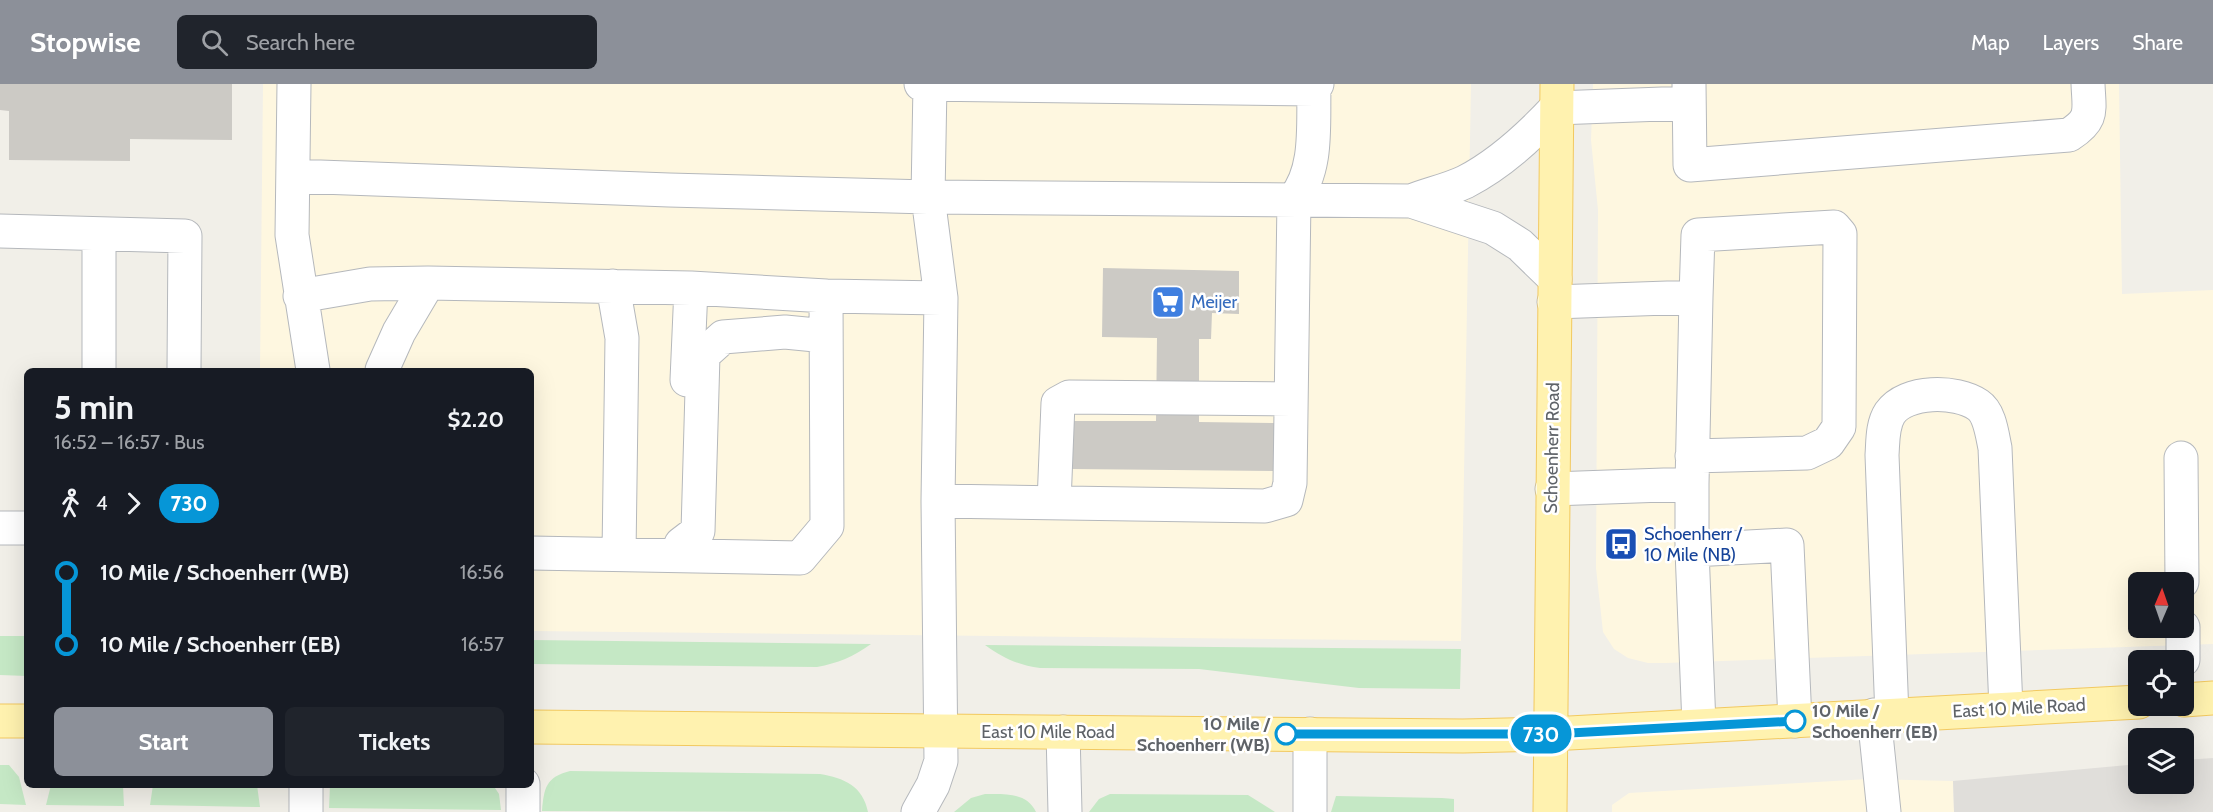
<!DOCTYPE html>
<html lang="en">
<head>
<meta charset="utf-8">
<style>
  :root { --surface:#171b24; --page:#20242c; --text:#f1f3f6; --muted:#9ea1a6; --accent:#8c9099 }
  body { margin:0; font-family:Cabin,sans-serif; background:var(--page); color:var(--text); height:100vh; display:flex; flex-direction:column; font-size:22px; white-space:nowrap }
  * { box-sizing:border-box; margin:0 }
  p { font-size:20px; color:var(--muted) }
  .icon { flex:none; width:33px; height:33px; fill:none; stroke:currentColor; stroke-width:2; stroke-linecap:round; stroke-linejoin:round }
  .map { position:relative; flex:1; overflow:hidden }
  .panel { position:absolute; left:24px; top:284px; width:510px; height:420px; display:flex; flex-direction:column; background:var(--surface); border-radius:9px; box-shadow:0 6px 24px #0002 }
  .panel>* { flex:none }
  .badge { padding:0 12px; border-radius:20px; font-size:21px; line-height:39px }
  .needle { width:39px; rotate:2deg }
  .fabs { position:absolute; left:2128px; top:488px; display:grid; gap:12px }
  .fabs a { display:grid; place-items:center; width:66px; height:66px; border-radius:9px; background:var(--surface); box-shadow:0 6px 24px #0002; font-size:30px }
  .map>.badge { position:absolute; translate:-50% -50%; box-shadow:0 0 0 3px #fff }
  .legs { display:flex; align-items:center; gap:9px; height:66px; padding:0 30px; font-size:20px }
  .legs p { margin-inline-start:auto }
  .head { display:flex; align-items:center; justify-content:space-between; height:102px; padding:0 30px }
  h1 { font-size:33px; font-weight:800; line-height:45px }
  .action { display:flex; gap:12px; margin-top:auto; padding:12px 30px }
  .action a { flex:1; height:69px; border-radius:9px; background:var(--accent); color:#fff; font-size:24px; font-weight:800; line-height:69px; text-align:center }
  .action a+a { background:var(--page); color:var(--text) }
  ul { padding:0 30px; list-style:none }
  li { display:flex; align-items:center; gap:21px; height:72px; font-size:22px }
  li i { display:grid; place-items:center; width:9px; height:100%; margin:0 8px; background:currentColor }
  li i::after { content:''; width:15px; height:15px; margin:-8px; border:4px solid; border-radius:50%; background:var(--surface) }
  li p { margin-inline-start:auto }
  li:first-child i { background:linear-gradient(#0000 50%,currentColor 0) }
  li:last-child i { background:linear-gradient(currentColor 50%,#0000 0) }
  header { display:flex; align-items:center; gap:36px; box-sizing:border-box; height:84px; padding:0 30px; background:var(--accent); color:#fff }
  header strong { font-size:28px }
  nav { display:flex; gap:33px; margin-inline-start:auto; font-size:21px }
  .search { width:420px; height:54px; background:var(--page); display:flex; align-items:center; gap:15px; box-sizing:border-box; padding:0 21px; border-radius:9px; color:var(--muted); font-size:22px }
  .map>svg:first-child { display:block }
</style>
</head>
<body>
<header>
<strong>Stopwise</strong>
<div class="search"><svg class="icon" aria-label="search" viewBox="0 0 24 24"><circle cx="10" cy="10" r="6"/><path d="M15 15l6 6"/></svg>Search here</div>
<nav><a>Map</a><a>Layers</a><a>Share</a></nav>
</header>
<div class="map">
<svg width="2213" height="728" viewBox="0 0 2213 728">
  <rect width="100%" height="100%" fill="#f1efe8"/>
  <!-- commercial -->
  <path fill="#fef7e0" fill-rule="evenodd" d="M 263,0 L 1471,0 L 1461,557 L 531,547 L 531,286 L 260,286 Z
    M 1593,0 L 2119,0 L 2122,210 L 2213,206 L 2213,560 L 1665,579 L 1648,579 L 1628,574 L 1614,565 L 1603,548 L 1596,484 L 1598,126 L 1591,56 ZM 2139,498 L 2184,498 L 2184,543 L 2139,543 Z
    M 1868,695 L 1953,697 L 1954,728 L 1612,728 L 1612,721 L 1629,709 Z"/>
  <!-- industrial -->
  <path fill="#e0deda" d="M 2213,674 L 2213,728 L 1954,728 L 1953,697 L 2139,680 L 2139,699 L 2184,699 L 2184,676 Z"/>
  <!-- green -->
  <path fill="#c5e8c5" d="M 0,552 L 27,552 L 27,592 L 0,591 Z
    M 531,556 L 871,560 C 853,573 838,579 817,583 L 531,580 Z
    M 985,561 L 1461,565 L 1460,605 L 1359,604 L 1199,585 L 1040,584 C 1018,581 1003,574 985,561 Z
    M 0,681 L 9,681 L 19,693 L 26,721 L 0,720 Z
    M 570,687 L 820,690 C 844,694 863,702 868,728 L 542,727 C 544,704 546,693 570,687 Z
    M 123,701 L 124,722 L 46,721 L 51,701 Z
    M 153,701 L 257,701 L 260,723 L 150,721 Z
    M 493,701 L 499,710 L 501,726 L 329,724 L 330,701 Z
    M 985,710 C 1004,710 1027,708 1036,728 L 954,728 L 971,714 Z
    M 1110,710 L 1248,711 L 1275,728 L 1089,728 L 1099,715 Z
    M 1336,712 L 1442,714 L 1454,715 L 1454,728 L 1331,728 Z"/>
  <!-- building -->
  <path fill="#cccac5" d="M 0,0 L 232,0 L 232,56 L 130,55 L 130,77 L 9,76 L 9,27 L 0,26 Z
    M 1103,184 L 1239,187 L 1239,230 L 1212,229 L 1211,255 L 1199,255 L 1199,338 L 1279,339 L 1279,387 L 1072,385 L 1072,337 L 1156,337 L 1157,254 L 1102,253 Z"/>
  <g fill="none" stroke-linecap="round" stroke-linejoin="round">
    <defs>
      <path id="minor" d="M 294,0 L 292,151 L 313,286
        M 921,0 L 1314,5 L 1317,0
        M 1689,0 L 1690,81 L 2069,51 C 2094,35 2089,27 2088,0
        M 293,92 L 669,106 L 928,113 L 1411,117 L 1493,144 L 1520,161 L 1555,195
        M 1411,117 C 1429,110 1448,106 1465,98 C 1500,80 1529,53 1556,24 L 1689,19
        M 0,147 L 185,152 L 184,286
        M 99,150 L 99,286
        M 613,202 L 622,254 L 619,470
        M 300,212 L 370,200 L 428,199 L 691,204 L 826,212
        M 1554,218 L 1696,213 L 1692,400
        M 382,286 L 399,248 L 428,199
        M 687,296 L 691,204
        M 1692,372 L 1807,369 L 1828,359 L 1839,343 L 1840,150 L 1834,143 L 1698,151 L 1696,213
        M 2181,374 L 2182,498
        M 1552,405 L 1692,400 L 1692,466
        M 938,417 L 1265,422 L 1286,416 L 1290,399 L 1294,115 C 1318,86 1313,42 1314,5
        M 1054,419 L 1058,319 L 1069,313 L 1291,315
        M 0,444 L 27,444
        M 681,460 L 698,447 L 703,271 L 723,253 L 785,248 L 826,252
        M 531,469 L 800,474 L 827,442 L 826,212 L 941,214
        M 2183,543 L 2183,576
        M 1874,631 L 1884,728
        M 1892,632 L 1882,371 C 1883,358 1882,341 1890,329 C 1906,306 1956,306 1978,321 C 1990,329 1992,350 1995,364 L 2006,624
        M 1699,641 L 1692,466 L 1787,461 L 1795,637
        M 1063,648 L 1065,728
        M 523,700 L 523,728
        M 306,728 L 306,700
        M 918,728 L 933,701 L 941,677 L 938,417 L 941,214 L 928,113 L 930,0
        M 1310,728 L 1310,650"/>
      <path id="major" d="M 2184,616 L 2213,614
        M 0,637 L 27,637
        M 531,643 L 1463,652 L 1551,650 L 2139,618
        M 1550,728 L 1557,0"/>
    </defs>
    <!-- minor casing -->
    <use href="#minor" stroke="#b5b8bc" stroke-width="35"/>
    <!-- major casing -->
    <use href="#major" stroke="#f2c960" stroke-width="35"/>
    <!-- minor -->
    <use href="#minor" stroke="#fff" stroke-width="33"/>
    <!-- major -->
    <use href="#major" stroke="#fff2af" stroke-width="33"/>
  </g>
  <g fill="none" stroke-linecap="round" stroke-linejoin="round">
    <defs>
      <path id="line-1" d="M 1286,650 L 1551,650 L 1795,637"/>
    </defs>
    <!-- line-1 casing -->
    <use href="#line-1" stroke="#fff" stroke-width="14"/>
    <!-- line-1 -->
    <use href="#line-1" stroke="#0696d7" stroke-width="9"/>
  </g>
  <!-- icons -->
  <defs>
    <symbol id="supermarket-square" viewBox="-11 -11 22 22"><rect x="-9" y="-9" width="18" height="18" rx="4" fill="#3f7fe0" stroke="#fff"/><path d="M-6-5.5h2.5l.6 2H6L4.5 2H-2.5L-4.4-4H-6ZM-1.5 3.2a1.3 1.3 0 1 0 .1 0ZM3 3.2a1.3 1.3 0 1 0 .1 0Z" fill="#fff"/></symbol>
    <symbol id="bus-square" viewBox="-11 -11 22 22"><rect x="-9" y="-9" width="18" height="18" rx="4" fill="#1a4fb4" stroke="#fff"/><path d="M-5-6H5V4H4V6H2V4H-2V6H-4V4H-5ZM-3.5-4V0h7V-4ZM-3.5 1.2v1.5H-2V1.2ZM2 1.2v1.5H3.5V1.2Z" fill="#fff"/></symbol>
  </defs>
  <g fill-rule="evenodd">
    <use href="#supermarket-square" x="1149" y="199" width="38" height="38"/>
    <use href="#bus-square" x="1602" y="441" width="38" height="38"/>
  </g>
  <!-- markers -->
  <g fill="#fff" stroke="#0696d7" stroke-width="3">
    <circle cx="1795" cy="637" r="10"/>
    <circle cx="1286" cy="650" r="10"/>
  </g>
  <g text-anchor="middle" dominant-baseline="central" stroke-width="5" stroke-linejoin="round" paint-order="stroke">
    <!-- shop labels -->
    <g font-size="18" fill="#366cbe" stroke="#fff" text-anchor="start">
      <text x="1191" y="218">Meijer</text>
    </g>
    <!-- street labels -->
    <g font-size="18" fill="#5f6368" stroke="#fff">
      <text transform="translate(1552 364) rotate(-89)">Schoenherr Road</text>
      <text transform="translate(2019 624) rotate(-3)">East 10 Mile Road</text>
      <text x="1048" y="648">East 10 Mile Road</text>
    </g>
    <!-- transit labels -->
    <g font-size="18" fill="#164399" stroke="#fff" text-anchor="start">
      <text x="1644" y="450">Schoenherr /<tspan x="1644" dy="21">10 Mile (NB)</tspan></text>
    </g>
    <!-- stop labels -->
    <g font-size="18" font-weight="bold" fill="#5f6368" stroke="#fff" text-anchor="start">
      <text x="1812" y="627">10 Mile /<tspan x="1812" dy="21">Schoenherr (EB)</tspan></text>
      <text x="1270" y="640" text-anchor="end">10 Mile /<tspan x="1270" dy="21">Schoenherr (WB)</tspan></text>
    </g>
  </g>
</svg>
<div class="fabs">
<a><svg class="needle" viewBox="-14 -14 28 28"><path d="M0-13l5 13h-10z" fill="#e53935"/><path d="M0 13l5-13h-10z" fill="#9ea1a6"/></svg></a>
<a><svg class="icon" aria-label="locate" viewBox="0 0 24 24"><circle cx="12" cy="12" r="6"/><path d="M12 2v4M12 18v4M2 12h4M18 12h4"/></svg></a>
<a><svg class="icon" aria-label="layers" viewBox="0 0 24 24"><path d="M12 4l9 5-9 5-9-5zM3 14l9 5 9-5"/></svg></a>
</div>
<b class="badge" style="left:1541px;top:650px;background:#0696d7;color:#fff">730</b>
<section class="panel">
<div class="head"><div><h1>5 min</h1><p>16:52 – 16:57 · Bus</p></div><b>$2.20</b></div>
<div class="legs"><svg class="icon" aria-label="walk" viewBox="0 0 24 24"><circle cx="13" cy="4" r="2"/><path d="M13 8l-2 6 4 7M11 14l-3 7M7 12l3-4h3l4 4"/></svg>4<svg class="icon" aria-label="forward" viewBox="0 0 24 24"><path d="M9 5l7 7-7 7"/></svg><b class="badge" style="background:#0696d7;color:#fff">730</b></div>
<ul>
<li><i style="color:#0696d7"></i><b>10 Mile / Schoenherr (WB)</b><p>16:56</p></li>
<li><i style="color:#0696d7"></i><b>10 Mile / Schoenherr (EB)</b><p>16:57</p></li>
</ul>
<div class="action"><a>Start</a><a>Tickets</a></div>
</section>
</div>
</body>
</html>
